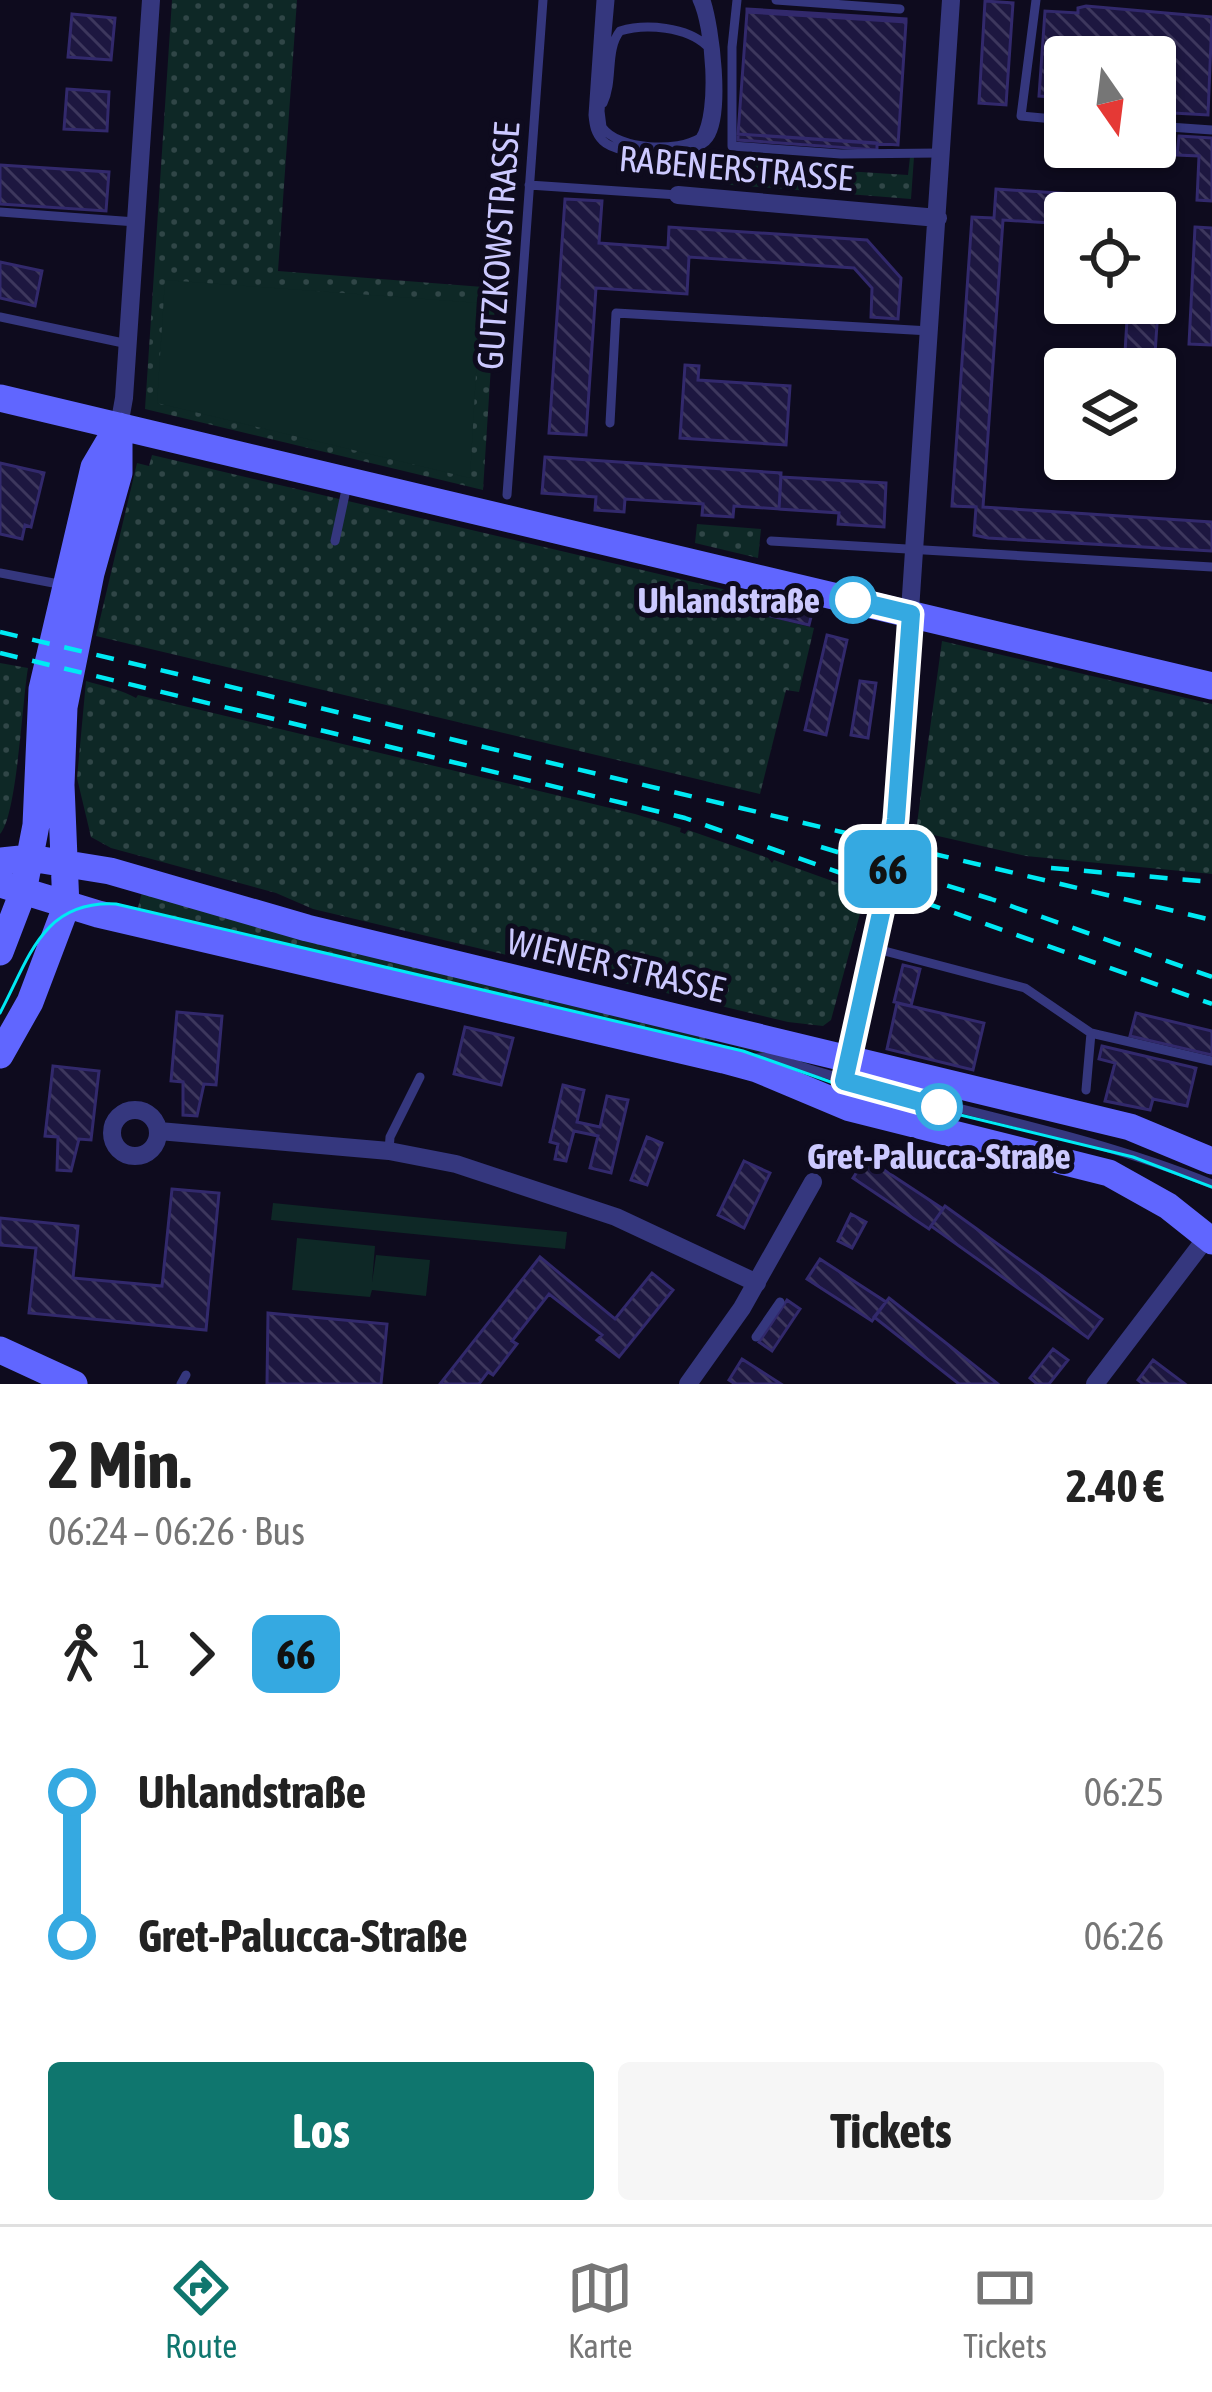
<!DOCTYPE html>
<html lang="de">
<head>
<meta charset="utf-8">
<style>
  :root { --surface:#fff; --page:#f6f6f6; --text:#222; --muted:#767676; --line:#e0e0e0; --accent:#0f766e }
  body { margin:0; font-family:"Asap Condensed",sans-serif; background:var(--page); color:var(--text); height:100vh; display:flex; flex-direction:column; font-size:45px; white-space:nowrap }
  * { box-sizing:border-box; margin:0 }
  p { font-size:39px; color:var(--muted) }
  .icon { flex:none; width:66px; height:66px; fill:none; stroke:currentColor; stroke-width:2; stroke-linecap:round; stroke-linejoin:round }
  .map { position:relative; height:1384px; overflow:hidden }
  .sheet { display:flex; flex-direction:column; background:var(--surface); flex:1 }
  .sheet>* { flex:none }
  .badge { padding:0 24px; border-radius:18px; font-size:42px; line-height:78px }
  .needle { width:78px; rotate:166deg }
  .controls { position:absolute; left:1044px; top:36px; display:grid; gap:24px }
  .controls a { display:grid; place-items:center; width:132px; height:132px; border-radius:12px; background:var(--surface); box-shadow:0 3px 9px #0004; font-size:60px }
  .map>.badge { position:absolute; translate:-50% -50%; box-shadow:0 0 0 6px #fff }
  .legs { display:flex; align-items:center; gap:18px; height:132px; padding:0 48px; font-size:39px }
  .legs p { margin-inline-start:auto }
  .head { display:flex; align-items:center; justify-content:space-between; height:204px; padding:0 48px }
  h1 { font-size:66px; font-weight:700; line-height:90px }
  .button { display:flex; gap:24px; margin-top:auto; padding:24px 48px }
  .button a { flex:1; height:138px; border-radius:12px; background:var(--accent); color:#fff; font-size:48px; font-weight:700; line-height:138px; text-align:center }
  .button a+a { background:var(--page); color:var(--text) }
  ul { padding:0 48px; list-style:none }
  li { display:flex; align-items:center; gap:42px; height:144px; font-size:45px }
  li i { display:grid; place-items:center; width:18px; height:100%; margin:0 15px; background:currentColor }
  li i::after { content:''; width:30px; height:30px; margin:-15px; border:9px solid; border-radius:50%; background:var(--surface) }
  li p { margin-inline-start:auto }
  li:first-child i { background:linear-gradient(#0000 50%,currentColor 0) }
  li:last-child i { background:linear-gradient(currentColor 50%,#0000 0) }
  .tab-bar { display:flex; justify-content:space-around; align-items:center; height:168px; border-top:3px solid var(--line); background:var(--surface); font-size:33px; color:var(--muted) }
  .tab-bar a { display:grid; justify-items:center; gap:6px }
  .tab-bar .selected { color:var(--accent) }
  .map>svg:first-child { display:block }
</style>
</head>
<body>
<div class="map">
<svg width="1212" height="1384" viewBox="0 0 1212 1384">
  <defs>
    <pattern id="green-dots" width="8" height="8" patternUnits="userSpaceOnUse" patternTransform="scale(3)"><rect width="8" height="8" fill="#0e2826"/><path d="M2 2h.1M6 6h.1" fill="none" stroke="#304647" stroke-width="1.8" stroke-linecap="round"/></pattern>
    <pattern id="building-back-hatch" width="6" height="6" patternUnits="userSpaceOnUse" patternTransform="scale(3)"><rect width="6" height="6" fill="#1d1740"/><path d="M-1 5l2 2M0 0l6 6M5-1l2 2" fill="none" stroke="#3d375d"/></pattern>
  </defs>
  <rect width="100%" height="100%" fill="#0e0b1e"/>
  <!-- green -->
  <path fill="url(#green-dots)" d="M 172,0 L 297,0 L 278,271 L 496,288 L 483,490 L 145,409 Z
    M 910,157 L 914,157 L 911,199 L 719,184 L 720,163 L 908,175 Z
    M 152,455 L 744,594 L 742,610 L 814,628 L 799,692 L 786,690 L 760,794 L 96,636 L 137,463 L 149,466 Z
    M 697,524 L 761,529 L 758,558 L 695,543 Z
    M 942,641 L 1212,704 L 1212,874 L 1026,856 L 916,831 Z
    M 0,663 L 28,668 C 22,703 17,816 0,834 Z
    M 86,681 C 104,686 124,691 136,698 L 138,695 L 635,814 L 681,828 L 680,832 L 685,834 L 688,830 L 768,858 L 772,863 L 774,860 L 849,887 L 852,883 L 867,888 L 831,1020 L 823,1026 L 788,1022 L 313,909 L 276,893 L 111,848 L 91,837 L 77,778 Z
    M 142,892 L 810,1055 L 807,1066 L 708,1039 L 705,1046 L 137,911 Z"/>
  <!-- pitch -->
  <path fill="#0e2826" d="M 165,280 L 480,303 L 470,478 L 157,403 Z
    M 273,1203 L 567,1232 L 565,1249 L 271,1220 Z
    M 297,1238 L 375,1246 L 372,1283 L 376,1255 L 430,1260 L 426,1296 L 372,1290 L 370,1297 L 292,1290 Z"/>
  <!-- building -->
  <path fill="url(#building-back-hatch)" stroke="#32296c" stroke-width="3" d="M 985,1 L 1013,3 L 1006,105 L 979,103 Z
    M 1086,6 L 1212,17 L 1208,115 L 1155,112 L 1155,57 L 1065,57 L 1065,98 L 1039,96 L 1045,11 L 1078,13 L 1078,8 Z
    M 747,9 L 906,19 L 906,22 L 747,12 Z
    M 747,12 L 906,22 L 898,145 L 738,134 Z
    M 72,14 L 115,18 L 111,60 L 68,57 Z
    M 67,89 L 109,92 L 107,131 L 64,129 Z
    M 738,134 L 877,143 L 877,150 L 738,140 Z
    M 1179,136 L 1212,138 L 1212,201 L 1197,200 L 1199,156 L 1177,155 Z
    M 0,165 L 109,172 L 106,211 L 0,204 Z
    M 996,189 L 1136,198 L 1135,213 L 1065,213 L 1065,224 L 1003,220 L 983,507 L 1212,522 L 1212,551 L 988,538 L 974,535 L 976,507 L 952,506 L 972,217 L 994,218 Z
    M 565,199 L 602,201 L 599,243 L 668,248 L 669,227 L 867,240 L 901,278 L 898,319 L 871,317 L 872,288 L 854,268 L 689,257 L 687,294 L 596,288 L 586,435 L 549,433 Z
    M 1155,218 L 1164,219 L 1154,369 L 1124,369 L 1128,303 L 1155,303 Z
    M 1195,227 L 1212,228 L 1212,345 L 1189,344 Z
    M 0,262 L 42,271 L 35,306 L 0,298 Z
    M 685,365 L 699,366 L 698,380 L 790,386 L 786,445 L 680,438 Z
    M 545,457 L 781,473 L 779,509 L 734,506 L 733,517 L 702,515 L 703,504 L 625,499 L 624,512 L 595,510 L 596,497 L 542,493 Z
    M 0,463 L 44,473 L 31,527 L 25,525 L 22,539 L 0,534 Z
    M 781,477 L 886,483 L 884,527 L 838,524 L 839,513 L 779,509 Z
    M 766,598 L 813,609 L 809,625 L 762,614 Z
    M 827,635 L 847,640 L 826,735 L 805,730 Z
    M 860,681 L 876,683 L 868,738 L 851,735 Z
    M 903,965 L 920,969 L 911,1006 L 894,1002 Z
    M 897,1003 L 984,1023 L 973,1070 L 887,1049 Z
    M 177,1012 L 222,1016 L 216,1085 L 204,1084 L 197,1116 L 183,1115 L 183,1082 L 171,1081 Z
    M 1136,1013 L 1212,1031 L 1212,1055 L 1130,1036 Z
    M 465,1027 L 513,1038 L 501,1085 L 454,1074 Z
    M 1102,1046 L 1196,1068 L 1187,1106 L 1153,1099 L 1150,1110 L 1105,1101 L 1115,1063 L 1099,1059 Z
    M 53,1066 L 99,1071 L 91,1140 L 79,1139 L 71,1171 L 57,1170 L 58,1137 L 45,1136 Z
    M 563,1085 L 584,1090 L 577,1122 L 600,1127 L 607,1096 L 628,1100 L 611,1173 L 590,1168 L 598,1136 L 574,1131 L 566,1161 L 555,1159 L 558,1144 L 550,1142 Z
    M 647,1137 L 662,1143 L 647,1185 L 631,1180 Z
    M 866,1158 L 943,1209 L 929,1229 L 853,1178 Z
    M 744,1161 L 770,1173 L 744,1228 L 718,1215 Z
    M 172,1189 L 219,1193 L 206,1330 L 29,1313 L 36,1248 L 0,1245 L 0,1218 L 78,1226 L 73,1278 L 162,1286 Z
    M 945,1206 L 1102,1319 L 1088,1338 L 931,1226 Z
    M 851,1214 L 866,1222 L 852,1248 L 838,1241 Z
    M 540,1257 L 615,1319 L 652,1273 L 673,1290 L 619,1357 L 597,1340 L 602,1335 L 549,1294 L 512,1341 L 517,1344 L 493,1375 L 488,1372 L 479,1384 L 440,1384 Z
    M 820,1259 L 886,1302 L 872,1321 L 807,1279 Z
    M 889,1298 L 998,1384 L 959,1384 L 874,1317 Z
    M 787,1300 L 800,1309 L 772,1351 L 759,1342 Z
    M 268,1313 L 387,1324 L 381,1384 L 267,1384 Z
    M 1053,1349 L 1068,1360 L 1049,1384 L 1037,1384 L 1030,1378 Z
    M 742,1359 L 781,1384 L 735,1384 L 729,1380 Z
    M 1153,1360 L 1185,1384 L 1143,1384 L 1138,1380 Z"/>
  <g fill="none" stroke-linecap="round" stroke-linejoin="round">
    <!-- street-tunnel -->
    <path stroke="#2a2840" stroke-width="18" stroke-dasharray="18 9" stroke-linecap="butt" d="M 883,903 L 896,819"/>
    <!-- lane -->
    <path stroke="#35377e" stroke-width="9" d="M 601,0 L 593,115 C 594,125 595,133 603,141 C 619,157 695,159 709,138 C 726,114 715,27 706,0
      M 610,0 L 600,111 L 602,127 C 619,151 678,152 700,138 C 717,111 710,27 697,0
      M 737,0 L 732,47 L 732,146 L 841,154 L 939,153
      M 776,0 L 900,9
      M 1036,0 L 1021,116 L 1065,120
      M 603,103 C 614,80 605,50 620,31 C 646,23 687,27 707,46
      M 1155,126 L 1212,130
      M 529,185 L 678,195
      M 0,212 L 136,222
      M 0,317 L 128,344
      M 610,423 L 616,313 L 930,331
      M 507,495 L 543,0
      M 335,541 L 347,485
      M 771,541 L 1212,567
      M 0,573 L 64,585
      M 873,948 L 1025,988 L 1091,1033 L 1212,1061
      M 756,1058 L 771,1057 C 917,1105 1070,1126 1212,1184
      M 1086,1090 L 1091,1033
      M 389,1151 L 390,1137 L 420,1077
      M 756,1337 L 780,1302
      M 181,1384 L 186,1375"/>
    <!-- street -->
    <path stroke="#35377e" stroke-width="18" d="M 678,195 L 938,218
      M 119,426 L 124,398 L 151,0
      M 896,819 L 951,0
      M 850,1108 L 843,1077 L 883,903
      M112 1133a23 23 0 1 1 46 0a23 23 0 1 1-46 0Z
      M 159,1131 L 389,1151 L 456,1164 L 616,1217 L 757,1283
      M 688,1384 L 742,1308 L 813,1182
      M 1095,1384 L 1207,1237"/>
    <!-- secondary -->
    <path stroke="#6066ff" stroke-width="27" d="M 0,398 L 1212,686
      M 0,861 L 30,858 L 110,871 L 307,928 L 1130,1127 L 1212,1161
      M 0,884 L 98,914 L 724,1060 L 757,1069 L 850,1108 L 1109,1173 L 1168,1206 L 1212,1241
      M 0,952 L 23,892 L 36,825 L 42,689 L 94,467 L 117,428
      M 0,1055 L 30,1002 L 66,907 L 61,785 L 64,707 L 91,573 L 119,473 L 119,426
      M 0,1350 L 74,1384"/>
    <!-- tram -->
    <path stroke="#00eaf4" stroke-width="3" d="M 0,1013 C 29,959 42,900 116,904 L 743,1051 L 845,1087 L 1133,1157 L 1212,1187"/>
    <!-- rail -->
    <path stroke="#00eaf4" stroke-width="4.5" stroke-dasharray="18 15" stroke-linecap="butt" d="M 0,632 L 1212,920
      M 0,653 L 685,818 L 1212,1004
      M 821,847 L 991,899 L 1212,977
      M 1051,868 L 1212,882"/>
  </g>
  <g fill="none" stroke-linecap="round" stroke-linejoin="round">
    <defs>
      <path id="line-1" d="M 853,600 L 911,614 L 896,819 L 883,904 L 844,1081 L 939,1107"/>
    </defs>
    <!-- line-1 casing -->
    <use href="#line-1" stroke="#fff" stroke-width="27"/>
    <!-- line-1 -->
    <use href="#line-1" stroke="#35a9e1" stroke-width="18"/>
  </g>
  <!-- markers -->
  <g fill="#fff" stroke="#35a9e1" stroke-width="6">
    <circle cx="853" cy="600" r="21"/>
    <circle cx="939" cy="1107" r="21"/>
  </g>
  <g text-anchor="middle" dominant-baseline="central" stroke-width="10" stroke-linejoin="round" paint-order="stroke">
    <!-- street labels -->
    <g font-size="36" fill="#ccc9ff" stroke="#0e0b1e">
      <text transform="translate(736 168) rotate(5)">RABENERSTRASSE</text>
      <text transform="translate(498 246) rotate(-86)">GUTZKOWSTRASSE</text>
      <text transform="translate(616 965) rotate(13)">WIENER STRASSE</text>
    </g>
    <!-- stop labels -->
    <g font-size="36" font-weight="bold" fill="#ccc9ff" stroke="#0e0b1e" text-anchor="end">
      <text x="820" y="600">Uhlandstraße</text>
      <text x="939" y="1156" text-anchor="middle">Gret-Palucca-Straße</text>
    </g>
  </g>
</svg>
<div class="controls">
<a><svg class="needle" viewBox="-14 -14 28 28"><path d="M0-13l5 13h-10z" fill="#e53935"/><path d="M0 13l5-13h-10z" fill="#767676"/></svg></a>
<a><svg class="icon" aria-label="locate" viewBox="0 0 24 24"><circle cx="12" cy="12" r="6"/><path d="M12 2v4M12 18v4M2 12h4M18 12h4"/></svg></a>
<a><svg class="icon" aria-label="layers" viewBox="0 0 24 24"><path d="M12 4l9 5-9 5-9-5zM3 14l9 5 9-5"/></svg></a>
</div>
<b class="badge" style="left:888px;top:869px;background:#35a9e1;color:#111">66</b>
</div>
<section class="sheet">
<div class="head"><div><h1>2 Min.</h1><p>06:24 – 06:26 · Bus</p></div><b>2.40 €</b></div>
<div class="legs"><svg class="icon" aria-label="walk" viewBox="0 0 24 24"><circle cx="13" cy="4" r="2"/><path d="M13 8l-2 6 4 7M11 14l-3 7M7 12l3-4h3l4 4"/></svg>1<svg class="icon" aria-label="forward" viewBox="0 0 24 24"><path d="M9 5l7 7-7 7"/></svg><b class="badge" style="background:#35a9e1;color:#111">66</b></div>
<ul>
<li><i style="color:#35a9e1"></i><b>Uhlandstraße</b><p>06:25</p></li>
<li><i style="color:#35a9e1"></i><b>Gret-Palucca-Straße</b><p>06:26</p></li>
</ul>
<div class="button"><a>Los</a><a>Tickets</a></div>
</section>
<nav class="tab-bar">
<a class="selected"><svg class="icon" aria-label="directions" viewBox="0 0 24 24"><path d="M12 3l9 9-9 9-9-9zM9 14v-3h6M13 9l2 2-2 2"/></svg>Route</a>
<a><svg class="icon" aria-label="map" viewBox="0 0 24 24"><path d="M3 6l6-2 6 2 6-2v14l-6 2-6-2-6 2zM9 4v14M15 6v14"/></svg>Karte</a>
<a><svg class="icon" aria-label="tickets" viewBox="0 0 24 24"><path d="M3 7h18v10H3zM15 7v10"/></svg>Tickets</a>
</nav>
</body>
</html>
